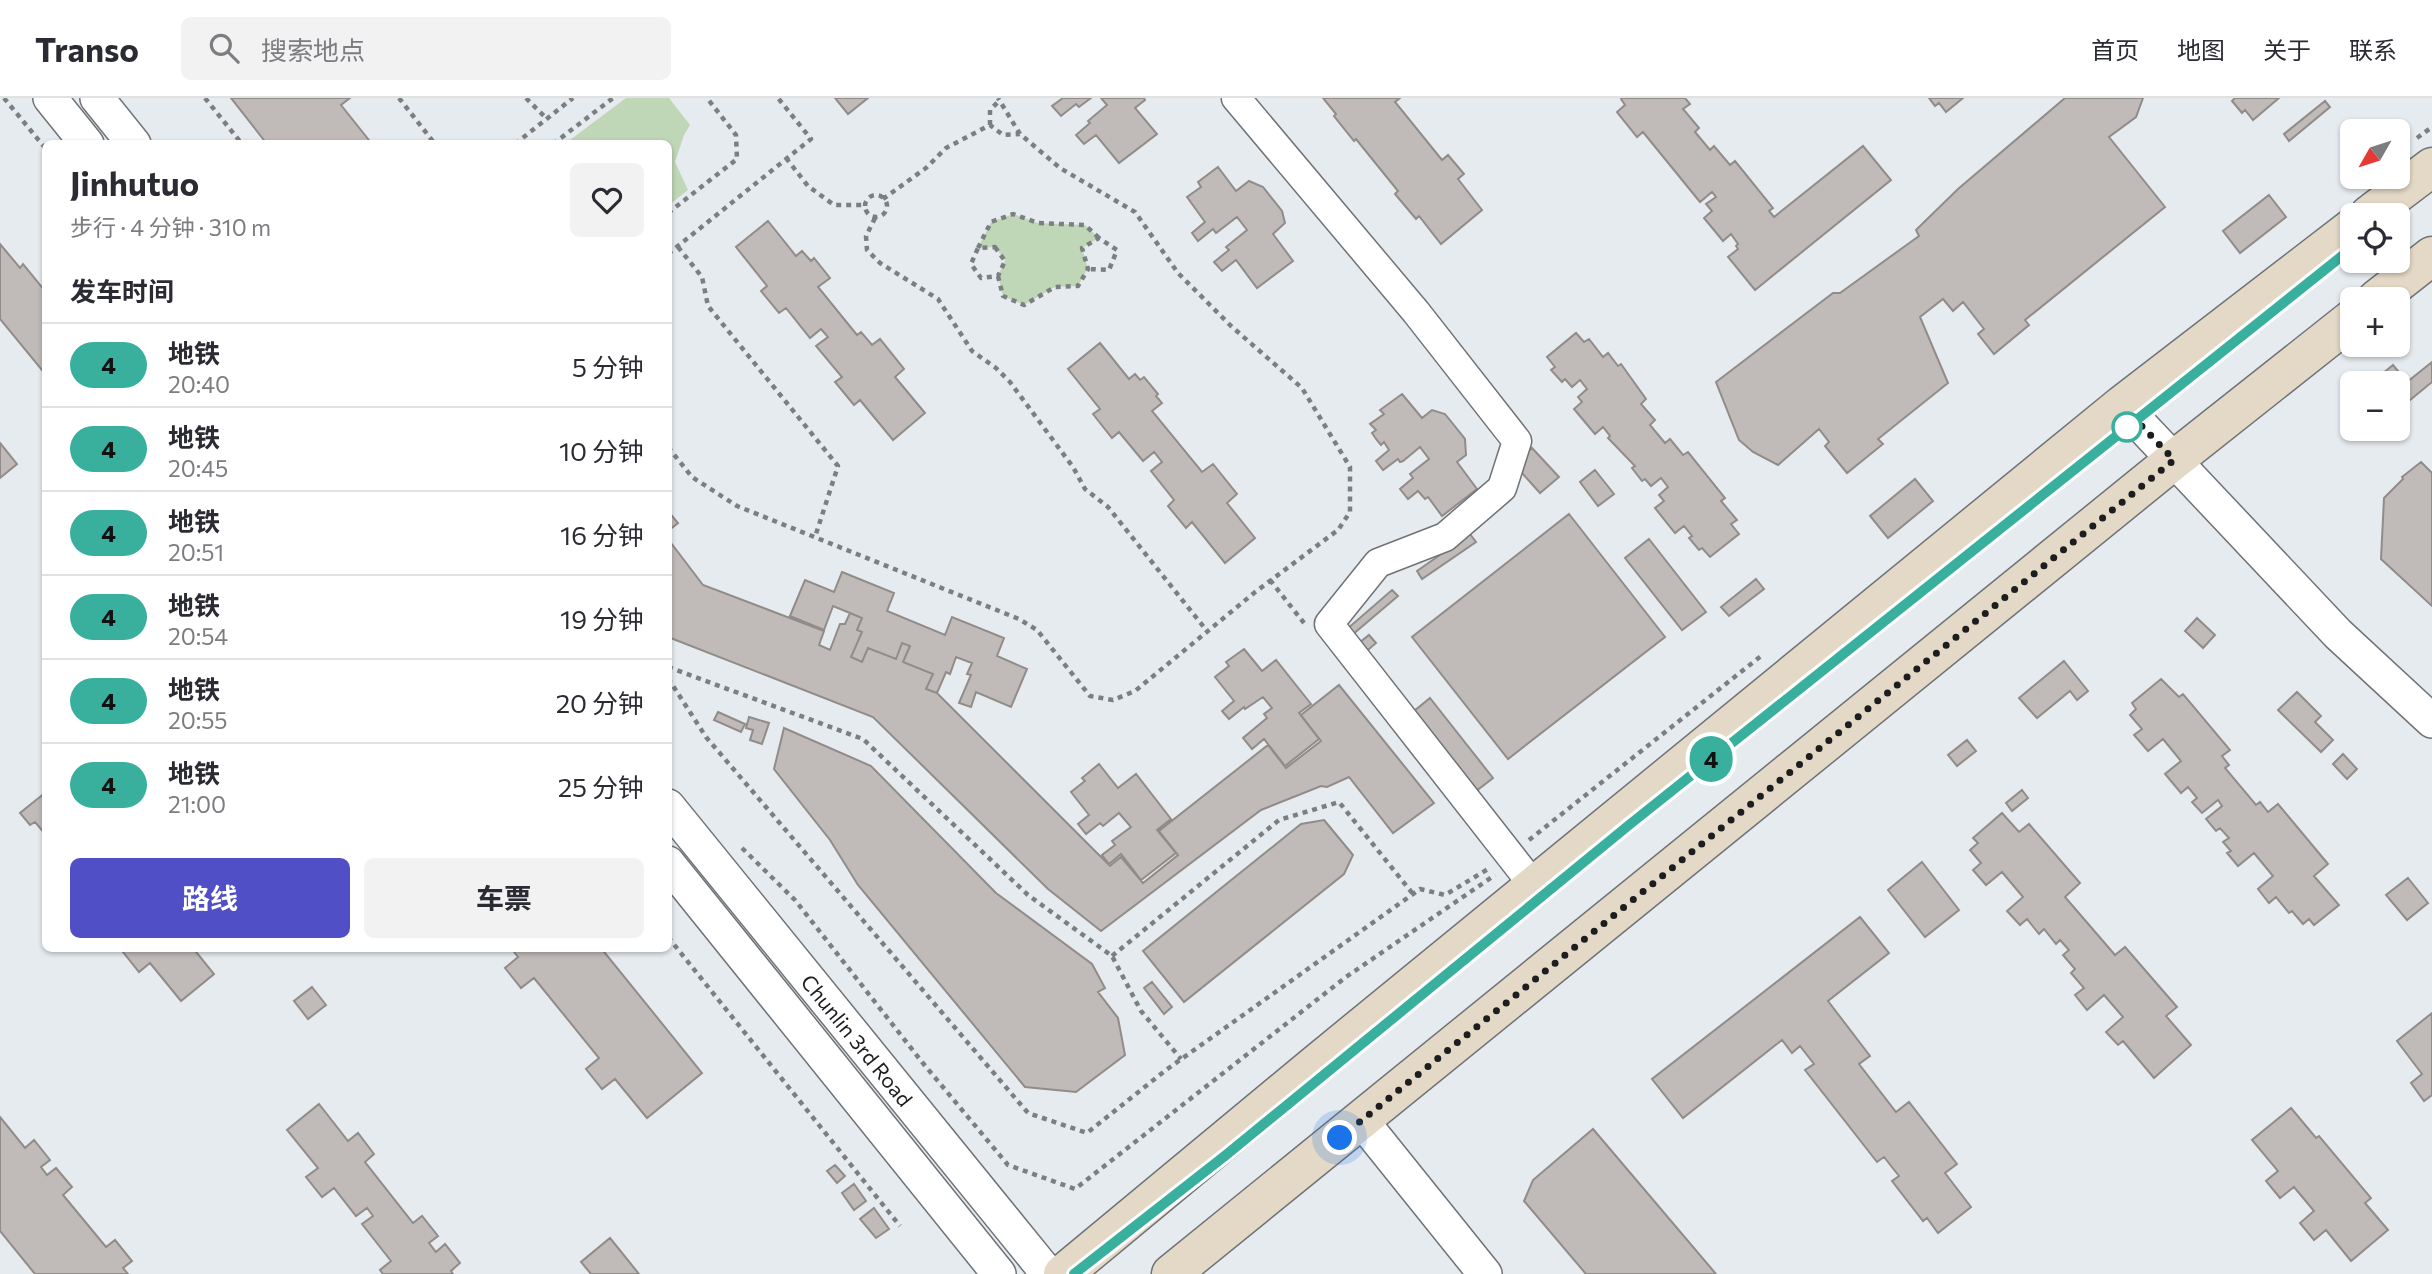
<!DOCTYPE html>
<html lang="zh">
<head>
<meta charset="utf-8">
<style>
  :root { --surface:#fff; --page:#f2f2f3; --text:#2b2b33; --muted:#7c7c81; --line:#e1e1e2; --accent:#514fc5 }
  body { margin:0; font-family:Commissioner,"Noto Sans SC",sans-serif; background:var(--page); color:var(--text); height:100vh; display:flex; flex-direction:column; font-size:26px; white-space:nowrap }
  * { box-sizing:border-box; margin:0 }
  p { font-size:23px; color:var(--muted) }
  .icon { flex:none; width:38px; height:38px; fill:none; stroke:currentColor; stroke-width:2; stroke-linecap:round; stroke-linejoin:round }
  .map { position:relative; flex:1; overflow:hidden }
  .details { position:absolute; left:42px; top:42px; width:630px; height:812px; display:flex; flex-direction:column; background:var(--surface); border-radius:10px; box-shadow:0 2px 5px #0004 }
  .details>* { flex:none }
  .badge { padding:0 14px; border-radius:23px; font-size:24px; line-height:46px }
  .needle { width:46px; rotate:231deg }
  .fabs { position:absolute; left:2340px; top:21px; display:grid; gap:14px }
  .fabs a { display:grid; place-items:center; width:70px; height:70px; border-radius:10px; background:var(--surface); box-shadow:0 2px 5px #0004; font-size:35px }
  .you { position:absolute; width:35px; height:35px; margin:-18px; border:5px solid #fff; border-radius:50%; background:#1a73e8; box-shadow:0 0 0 10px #1a73e833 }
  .map>.badge { position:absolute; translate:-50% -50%; box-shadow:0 0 0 4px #fff }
  h2 { padding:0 28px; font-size:26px; line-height:63px }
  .round { display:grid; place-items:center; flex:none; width:74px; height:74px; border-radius:10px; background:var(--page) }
  .headline { display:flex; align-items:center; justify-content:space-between; height:119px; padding:0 28px }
  h1 { font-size:33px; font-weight:700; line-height:52px }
  .primary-button { display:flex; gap:14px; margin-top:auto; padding:14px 28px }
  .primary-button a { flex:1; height:80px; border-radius:10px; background:var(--accent); color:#fff; font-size:28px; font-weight:700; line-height:80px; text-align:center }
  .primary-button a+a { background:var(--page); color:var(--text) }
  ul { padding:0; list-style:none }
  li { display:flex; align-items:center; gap:21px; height:84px; padding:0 28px; border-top:2px solid var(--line) }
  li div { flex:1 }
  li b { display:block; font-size:26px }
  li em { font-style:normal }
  li .badge { min-width:77px; font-weight:700; text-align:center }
  header { display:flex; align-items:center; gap:42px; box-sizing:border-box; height:98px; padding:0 35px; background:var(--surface); border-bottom:2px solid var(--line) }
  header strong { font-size:33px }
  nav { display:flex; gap:38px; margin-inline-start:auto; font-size:24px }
  .search { width:490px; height:63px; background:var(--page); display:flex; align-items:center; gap:18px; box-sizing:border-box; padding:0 24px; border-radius:10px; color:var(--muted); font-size:26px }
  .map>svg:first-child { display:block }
</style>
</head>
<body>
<header>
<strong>Transo</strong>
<div class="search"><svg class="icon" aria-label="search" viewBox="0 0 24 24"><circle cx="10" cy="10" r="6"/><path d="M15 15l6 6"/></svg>搜索地点</div>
<nav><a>首页</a><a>地图</a><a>关于</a><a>联系</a></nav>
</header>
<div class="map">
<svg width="2432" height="1176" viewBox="0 0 2432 1176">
  <rect width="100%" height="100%" fill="#e6ebef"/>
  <!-- green -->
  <path fill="#bfd6b7" d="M 626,0 L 669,0 L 690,27 L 684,37 L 675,64 L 688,92 L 669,107 L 668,46 L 566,45 Z
    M 1013,116 L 1038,125 L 1085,127 L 1099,140 L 1082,150 L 1088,170 L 1078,188 L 1055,189 L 1024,207 L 1003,198 L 998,178 L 1005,162 L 995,149 L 978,150 L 991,124 Z"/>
  <!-- building -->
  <path fill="#c0bbb8" stroke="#918c89" stroke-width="2" d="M 231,0 L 350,0 L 341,7 L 372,46 L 267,46 Z
    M 835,0 L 868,0 L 848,16 Z
    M 1063,0 L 1091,0 L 1079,9 L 1076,6 L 1061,18 L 1052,8 Z
    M 1101,0 L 1144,0 L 1145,2 L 1135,10 L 1157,36 L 1119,65 L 1096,37 L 1084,46 L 1076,37 L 1090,25 L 1088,23 L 1107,7 Z
    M 1323,0 L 1400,0 L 1395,4 L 1442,62 L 1448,57 L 1464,76 L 1458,81 L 1482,112 L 1441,146 L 1419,118 L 1416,121 L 1395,96 L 1398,93 L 1356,41 L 1354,43 L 1334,18 L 1336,16 Z
    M 1622,0 L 1685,0 L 1690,6 L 1683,11 L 1699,30 L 1695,34 L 1710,52 L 1714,48 L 1730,67 L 1735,63 L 1773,110 L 1769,113 L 1774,119 L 1863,48 L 1891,82 L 1755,192 L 1728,159 L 1738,151 L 1736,148 L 1738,146 L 1731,136 L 1723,143 L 1704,120 L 1712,113 L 1706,106 L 1716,99 L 1712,94 L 1700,104 L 1643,34 L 1637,39 L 1617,14 L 1625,7 L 1621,1 Z
    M 1929,0 L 1963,0 L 1946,14 L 1939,5 L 1935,8 Z
    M 2065,0 L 2143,0 L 2136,19 L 2109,39 L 2165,109 L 2025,222 L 2029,227 L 1994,256 L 1978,236 L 1984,231 L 1963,204 L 1953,213 L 1943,201 L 1920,219 L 1948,285 L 1878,341 L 1883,346 L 1847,375 L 1825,348 L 1829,344 L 1819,331 L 1778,367 L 1753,354 L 1739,342 L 1716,284 L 1833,195 L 1840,195 L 1919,138 L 1916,132 L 1958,91 Z
    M 2279,0 L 2253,22 L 2245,12 L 2242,15 L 2232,3 L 2235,0 Z
    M 2325,3 L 2330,9 L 2289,43 L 2284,36 Z
    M 1218,69 L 1236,93 L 1249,83 L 1263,89 L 1282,113 L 1285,125 L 1273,136 L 1293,163 L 1257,190 L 1236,162 L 1222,173 L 1214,164 L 1229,152 L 1226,149 L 1247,132 L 1237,119 L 1216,135 L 1213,131 L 1198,143 L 1192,135 L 1205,124 L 1187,99 L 1201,89 L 1198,84 Z
    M 2269,97 L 2286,119 L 2240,155 L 2223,133 Z
    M 768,123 L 796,158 L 802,153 L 811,163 L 814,160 L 830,180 L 818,189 L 857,237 L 861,234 L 872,247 L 880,241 L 904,271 L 895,279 L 925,315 L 893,342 L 860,302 L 854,307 L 835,284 L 842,279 L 816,248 L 828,239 L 821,231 L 810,240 L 786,210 L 779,215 L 761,193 L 767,188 L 736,149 Z
    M 0,146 L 20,170 L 23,166 L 46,194 L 46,277 L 0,221 Z
    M 1576,235 L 1584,244 L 1589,241 L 1603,259 L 1608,255 L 1618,268 L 1621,266 L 1646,301 L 1641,306 L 1655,322 L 1650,327 L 1665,345 L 1670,341 L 1683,357 L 1688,354 L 1725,400 L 1721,403 L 1737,422 L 1731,426 L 1739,436 L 1710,459 L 1702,450 L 1699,452 L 1689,440 L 1692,438 L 1684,428 L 1675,435 L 1655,410 L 1664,403 L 1659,397 L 1668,389 L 1661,380 L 1651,388 L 1645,381 L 1642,383 L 1632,370 L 1635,368 L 1608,340 L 1610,338 L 1603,329 L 1595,336 L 1574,311 L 1582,304 L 1578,299 L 1587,291 L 1580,282 L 1572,289 L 1565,281 L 1562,284 L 1551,272 L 1555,269 L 1547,259 Z
    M 1100,245 L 1129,281 L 1135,276 L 1140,282 L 1144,279 L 1158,296 L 1156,298 L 1162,305 L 1152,313 L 1202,374 L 1213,366 L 1237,396 L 1227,405 L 1255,440 L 1225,465 L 1192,424 L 1186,430 L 1168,408 L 1174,402 L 1151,373 L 1162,364 L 1154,354 L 1143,363 L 1119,334 L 1112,340 L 1093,316 L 1100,311 L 1068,271 Z
    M 2432,264 L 2432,284 L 2398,312 L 2398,285 L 2371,285 L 2393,267 L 2407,284 Z
    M 1402,296 L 1422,320 L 1432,312 L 1445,316 L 1465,341 L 1466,357 L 1457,364 L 1477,391 L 1442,418 L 1428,399 L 1425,401 L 1418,393 L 1408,401 L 1400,391 L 1413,380 L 1410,376 L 1429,361 L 1420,349 L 1403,363 L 1400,364 L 1398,361 L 1383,372 L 1376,363 L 1389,352 L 1384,344 L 1381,347 L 1376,341 L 1372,335 L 1376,332 L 1370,326 L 1384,316 L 1380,312 Z
    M 2356,331 L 2375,331 L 2363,340 Z
    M 0,345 L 17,366 L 0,380 Z
    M 1532,350 L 1559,379 L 1540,395 L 1514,366 Z
    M 2421,364 L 2432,375 L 2432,508 L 2381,461 L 2384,400 L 2403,381 L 2402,379 Z
    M 1595,372 L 1614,396 L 1598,408 L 1580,384 Z
    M 1915,381 L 1933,403 L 1888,440 L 1870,418 Z
    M 668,413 L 678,425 L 668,433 Z
    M 1569,416 L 1665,539 L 1508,661 L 1412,539 Z
    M 1470,436 L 1476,444 L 1422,481 L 1417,473 Z
    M 668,441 L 703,487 L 824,533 L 819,547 L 830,552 L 840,526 L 845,526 L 850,515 L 862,520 L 857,532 L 862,534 L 851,559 L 862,564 L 868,550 L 896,561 L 902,545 L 910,548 L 903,564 L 933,576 L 926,591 L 937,595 L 1110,768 L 1121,759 L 1143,785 L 1178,757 L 1159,733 L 1268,647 L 1286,670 L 1321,643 L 1301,617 L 1339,587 L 1434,705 L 1393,735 L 1349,679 L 1327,689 L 1321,688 L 1261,712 L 1101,833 L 1048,791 L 873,619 L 668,539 Z
    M 1649,441 L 1706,514 L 1682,532 L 1625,460 Z
    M 842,474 L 894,495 L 887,513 L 945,537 L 952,519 L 1004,540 L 997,558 L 1027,571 L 1011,609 L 976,594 L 971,609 L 959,605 L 971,577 L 967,576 L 972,565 L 956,559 L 950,576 L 946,574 L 937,595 L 926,591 L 933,576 L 903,564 L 910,548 L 902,545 L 896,561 L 868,550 L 862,564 L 851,559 L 862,534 L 857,532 L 862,520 L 850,515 L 833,508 L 824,532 L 790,518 L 805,482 L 834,494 Z
    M 1756,481 L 1764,491 L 1729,518 L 1721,509 Z
    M 1392,492 L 1398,498 L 1352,537 L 1347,531 Z
    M 2197,520 L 2215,537 L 2203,550 L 2185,533 Z
    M 1369,537 L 1376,545 L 1361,558 L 1354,549 Z
    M 1244,551 L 1262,573 L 1276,562 L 1311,606 L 1299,615 L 1319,641 L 1285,668 L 1264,641 L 1252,651 L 1243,640 L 1267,620 L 1264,616 L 1272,610 L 1263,599 L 1245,611 L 1244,609 L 1229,621 L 1222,613 L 1234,603 L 1215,579 L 1229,568 L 1226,564 Z
    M 2064,563 L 2088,593 L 2077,602 L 2070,593 L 2037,620 L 2019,600 Z
    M 2161,581 L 2179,599 L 2183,596 L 2230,652 L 2222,658 L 2229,667 L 2225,670 L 2256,707 L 2260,704 L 2268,714 L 2278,706 L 2328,766 L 2314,778 L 2339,807 L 2314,827 L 2309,821 L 2303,826 L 2292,813 L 2289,815 L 2276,799 L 2269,805 L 2258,791 L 2273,778 L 2254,755 L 2238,768 L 2227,755 L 2231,753 L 2223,744 L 2229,740 L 2220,730 L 2216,733 L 2206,721 L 2222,708 L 2218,702 L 2202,715 L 2192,704 L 2197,700 L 2188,689 L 2181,695 L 2165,676 L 2181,663 L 2163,641 L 2148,653 L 2134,637 L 2142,631 L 2130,617 L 2136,611 L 2132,605 Z
    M 2297,594 L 2321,618 L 2315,624 L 2333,642 L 2321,654 L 2278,612 Z
    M 1430,600 L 1493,680 L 1471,697 L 1408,618 Z
    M 718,614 L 745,626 L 741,634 L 714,622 Z
    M 749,619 L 769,625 L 762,646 L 750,642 L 753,632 L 746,630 Z
    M 784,630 L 871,668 L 996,795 L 1092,866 L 1105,890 L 1098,894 L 1118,920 L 1125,957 L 1076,994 L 1025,989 L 858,787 L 830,742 L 774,671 Z
    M 1967,642 L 1976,653 L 1957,668 L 1948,657 Z
    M 2343,656 L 2357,671 L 2347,681 L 2333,666 Z
    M 1099,666 L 1118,690 L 1136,676 L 1171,721 L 1157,732 L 1176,755 L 1141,782 L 1121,756 L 1109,766 L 1102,757 L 1115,747 L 1112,743 L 1131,729 L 1119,715 L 1103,728 L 1100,725 L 1086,736 L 1078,726 L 1089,717 L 1071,694 L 1085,683 L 1082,680 Z
    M 2022,692 L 2028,700 L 2012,713 L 2006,705 Z
    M 46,694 L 46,737 L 35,724 L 30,727 L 20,715 Z
    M 2002,715 L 2019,734 L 2029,726 L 2080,785 L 2065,799 L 2115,857 L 2125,849 L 2177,909 L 2166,918 L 2191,947 L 2154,980 L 2123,943 L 2118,947 L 2106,934 L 2123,919 L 2104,897 L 2087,912 L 2075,897 L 2084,890 L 2071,875 L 2075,871 L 2063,857 L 2069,852 L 2060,842 L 2056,846 L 2044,831 L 2039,836 L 2027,821 L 2020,827 L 2007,813 L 2023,799 L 2002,774 L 1986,787 L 1973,772 L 1981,765 L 1970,752 L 1978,745 L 1973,740 Z
    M 1324,722 L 1353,757 L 1344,776 L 1184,904 L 1143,853 L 1301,726 Z
    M 1922,764 L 1959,812 L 1925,839 L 1888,792 Z
    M 2408,780 L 2428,805 L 2407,822 L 2386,797 Z
    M 1860,819 L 1889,855 L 1828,903 L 1870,958 L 1859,966 L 1896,1014 L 1909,1004 L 1957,1066 L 1945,1075 L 1971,1109 L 1938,1135 L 1927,1120 L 1923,1123 L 1892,1083 L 1899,1078 L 1884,1059 L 1877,1064 L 1805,972 L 1814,966 L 1800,948 L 1792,955 L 1782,942 L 1683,1020 L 1652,981 Z
    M 126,850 L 193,850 L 214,876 L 181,903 L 150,865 L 139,874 L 123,854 Z
    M 511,850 L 601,850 L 702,975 L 647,1020 L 615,981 L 602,991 L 586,971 L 599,960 L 534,880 L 521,890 L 505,870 L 518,859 Z
    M 1152,884 L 1172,909 L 1164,916 L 1144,890 Z
    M 312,889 L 326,907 L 308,921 L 294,903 Z
    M 2432,915 L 2432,997 L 2424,1003 L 2411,985 L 2422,976 L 2397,943 Z
    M 319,1006 L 348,1043 L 358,1035 L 374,1056 L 365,1064 L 413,1125 L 422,1118 L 438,1138 L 429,1145 L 436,1154 L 445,1146 L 460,1165 L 451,1173 L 453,1176 L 383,1176 L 380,1172 L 391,1163 L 362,1126 L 373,1118 L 367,1110 L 356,1118 L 334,1090 L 322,1099 L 306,1079 L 318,1070 L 287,1032 Z
    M 2291,1010 L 2316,1040 L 2319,1038 L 2371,1100 L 2365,1105 L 2388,1132 L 2351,1163 L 2326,1132 L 2314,1142 L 2300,1125 L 2314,1113 L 2294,1089 L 2280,1100 L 2266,1083 L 2278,1073 L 2252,1042 Z
    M 0,1019 L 25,1050 L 34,1042 L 50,1062 L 41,1069 L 47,1077 L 56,1070 L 72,1089 L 63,1097 L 106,1149 L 115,1142 L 132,1163 L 123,1170 L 128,1176 L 35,1176 L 0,1133 Z
    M 1593,1031 L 1716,1176 L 1586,1176 L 1524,1103 L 1533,1082 Z
    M 835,1067 L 845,1078 L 837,1085 L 827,1073 Z
    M 854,1086 L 866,1103 L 854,1112 L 842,1095 Z
    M 874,1110 L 889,1131 L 876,1140 L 860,1121 Z
    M 610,1140 L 639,1176 L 591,1176 L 581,1164 Z"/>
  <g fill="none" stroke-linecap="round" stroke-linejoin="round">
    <defs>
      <path id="minor" d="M 1236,0 L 1416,214 L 1517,343 L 1502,390 L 1445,439 L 1378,465 L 1329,526 L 1534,788"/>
      <g id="tertiary">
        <path d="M 50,0 L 87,46"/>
        <path d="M 97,0 L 134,46"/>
        <path d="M 2122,307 L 2338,536 L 2432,623"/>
        <path id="s1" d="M 668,708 L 1048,1176"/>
        <path d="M 668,765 L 999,1176"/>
        <path d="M 1362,1023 L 1485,1176"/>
      </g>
      <path id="secondary" d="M 2369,117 L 2432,69
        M 2377,201 L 2432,158
        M 1063,1176 L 1315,967 L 2122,307 L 2352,130
        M 1171,1176 L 2174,362 L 2352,221"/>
    </defs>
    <!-- minor casing -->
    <use href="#minor" stroke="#6f7377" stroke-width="31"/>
    <!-- tertiary casing -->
    <use href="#tertiary" stroke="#6f7377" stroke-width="36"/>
    <!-- secondary casing -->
    <use href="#secondary" stroke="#6f7377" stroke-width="41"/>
    <!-- path -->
    <path stroke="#7c7f82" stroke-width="4.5" stroke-dasharray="5 5" stroke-linecap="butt" d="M 4,0 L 46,51
      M 205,0 L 242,46
      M 399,0 L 435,46
      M 526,0 L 547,21
      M 990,27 L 990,12 L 1000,2
      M 2417,40 L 2432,29
      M 515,46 L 573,0
      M 553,46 L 613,0
      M 786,60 L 808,88 L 834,107 L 864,107
      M865 108a11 11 0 1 1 22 0a11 11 0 1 1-22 0Z
      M 883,101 L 926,70 L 946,50 L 990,27 L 1003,37 L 1020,36
      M 668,115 L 737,61 L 736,37 L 707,0
      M 875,120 L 866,138 L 867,152 L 880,165 L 938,201 L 972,253 L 996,270 L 1010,284 L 1073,369 L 1085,391 L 1108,409 L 1207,533
      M 678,149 L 702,179 L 708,208 L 838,368 L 815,439
      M 995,149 L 1005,163 L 998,178 L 981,180 L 971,166 L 978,150 Z
      M 978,150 L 991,124 L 1013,116 L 1038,125 L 1085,127 L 1099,140
      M 668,156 L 811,41 L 778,0
      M 998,178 L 1003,198 L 1024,207 L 1055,189 L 1078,188 L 1088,171 L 1082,150 L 1099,140 L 1117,152 L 1109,172 L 1088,171
      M 668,349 L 692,379 L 737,408 L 1019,521 L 1037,532 L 1090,598 L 1113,602 L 1135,593 L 1254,495 L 1338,432 L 1350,414 L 1350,369 L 1302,290 L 1231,228 L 1178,175 L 1135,114 L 1060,70 L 1020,36 L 998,0
      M 1270,482 L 1304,525
      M 668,569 L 863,641 L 1028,797 L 1112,858 L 1141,913 L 1181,961
      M 668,580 L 706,639 L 1028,1015 L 1087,1035 L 1166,972 L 1420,791 L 1445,797 L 1488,771
      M 1529,742 L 1761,558
      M 742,750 L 795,802 L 922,964 L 1008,1067 L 1075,1091 L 1346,879 L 1495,777
      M 668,839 L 900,1128
      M 1112,858 L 1279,722 L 1339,704 L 1413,796"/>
    <!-- minor -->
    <use href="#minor" stroke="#fff" stroke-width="28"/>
    <!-- tertiary -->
    <use href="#tertiary" stroke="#fff" stroke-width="33"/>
    <!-- secondary -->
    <use href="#secondary" stroke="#e4d9c6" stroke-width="38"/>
  </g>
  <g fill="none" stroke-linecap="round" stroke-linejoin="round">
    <defs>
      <path id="line" d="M 1074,1176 L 1226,1057 L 1629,727 L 2352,150"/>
    </defs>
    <!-- line casing -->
    <use href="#line" stroke="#fff" stroke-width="16"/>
    <!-- line -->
    <use href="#line" stroke="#39b09e" stroke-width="10"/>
    <!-- walk -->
    <path stroke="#1b1d1e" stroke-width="7" stroke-dasharray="0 12.6" d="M 1340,1040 L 2174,362 L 2139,325 L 2127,329"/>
  </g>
  <!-- markers -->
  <circle fill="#fff" stroke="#39b09e" stroke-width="3.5" cx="2127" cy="329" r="14"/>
  <g text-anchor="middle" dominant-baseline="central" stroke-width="5" stroke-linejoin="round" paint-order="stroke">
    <!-- street labels -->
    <g font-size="21" fill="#1b1d1e" stroke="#e6ebef">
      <text stroke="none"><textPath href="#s1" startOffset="301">Chunlin 3rd Road</textPath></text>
    </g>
  </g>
</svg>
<div class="fabs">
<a><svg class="needle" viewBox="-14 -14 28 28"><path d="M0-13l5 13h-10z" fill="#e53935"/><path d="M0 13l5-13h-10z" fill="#7c7c81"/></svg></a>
<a><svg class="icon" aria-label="locate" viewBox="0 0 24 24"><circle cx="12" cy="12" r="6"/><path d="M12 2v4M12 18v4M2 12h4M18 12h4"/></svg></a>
<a>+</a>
<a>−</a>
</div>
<div class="you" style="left:1340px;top:1040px"></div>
<b class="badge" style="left:1711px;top:661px;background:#39b09e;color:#111">4</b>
<section class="details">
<div class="headline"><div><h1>Jinhutuo</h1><p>步行 · 4 分钟 · 310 m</p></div><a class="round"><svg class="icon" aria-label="heart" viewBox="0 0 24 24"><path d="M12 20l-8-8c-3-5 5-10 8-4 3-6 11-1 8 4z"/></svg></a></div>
<h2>发车时间</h2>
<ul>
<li><span class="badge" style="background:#39b09e;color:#111">4</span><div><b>地铁</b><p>20:40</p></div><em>5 分钟</em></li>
<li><span class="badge" style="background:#39b09e;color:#111">4</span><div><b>地铁</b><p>20:45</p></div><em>10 分钟</em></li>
<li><span class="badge" style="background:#39b09e;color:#111">4</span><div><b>地铁</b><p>20:51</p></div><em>16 分钟</em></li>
<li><span class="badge" style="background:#39b09e;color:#111">4</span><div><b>地铁</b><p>20:54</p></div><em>19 分钟</em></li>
<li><span class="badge" style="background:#39b09e;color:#111">4</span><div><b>地铁</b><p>20:55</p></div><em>20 分钟</em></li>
<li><span class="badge" style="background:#39b09e;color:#111">4</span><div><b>地铁</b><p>21:00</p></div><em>25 分钟</em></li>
</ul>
<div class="primary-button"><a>路线</a><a>车票</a></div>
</section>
</div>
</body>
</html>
